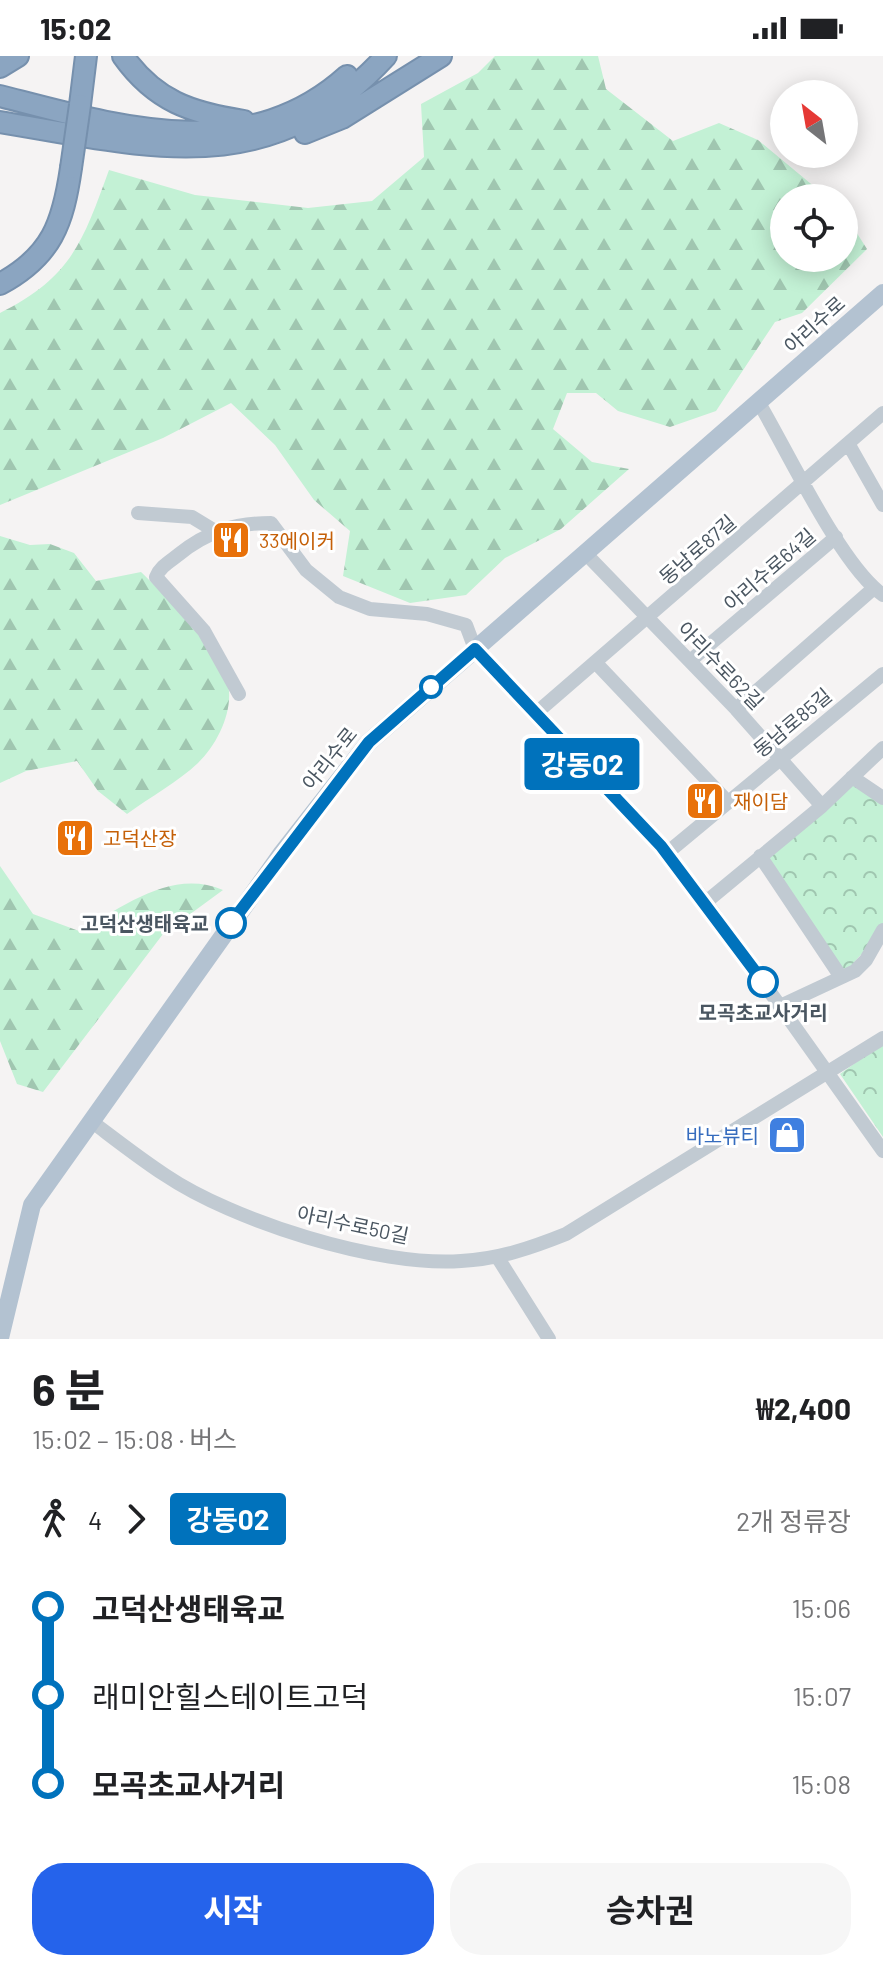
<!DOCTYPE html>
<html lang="ko">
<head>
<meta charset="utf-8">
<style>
  :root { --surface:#fff; --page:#f6f6f6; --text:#202124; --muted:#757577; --accent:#2563eb }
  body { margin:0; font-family:Barlow,"Noto Sans KR",sans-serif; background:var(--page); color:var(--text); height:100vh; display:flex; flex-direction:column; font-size:30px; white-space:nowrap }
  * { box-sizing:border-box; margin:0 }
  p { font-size:26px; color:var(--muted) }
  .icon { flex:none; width:44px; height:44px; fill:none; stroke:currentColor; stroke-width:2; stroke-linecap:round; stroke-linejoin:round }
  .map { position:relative; height:1283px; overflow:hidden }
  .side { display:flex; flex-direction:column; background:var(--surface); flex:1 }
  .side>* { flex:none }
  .badge { padding:0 16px; border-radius:6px; font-size:28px; line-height:52px }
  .needle { width:52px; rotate:329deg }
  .controls { position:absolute; left:770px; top:24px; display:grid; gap:16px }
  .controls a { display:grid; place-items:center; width:88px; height:88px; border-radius:50%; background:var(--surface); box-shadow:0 4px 20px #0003; font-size:40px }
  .map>.badge { position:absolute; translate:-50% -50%; box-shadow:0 0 0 4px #fff }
  .legs { display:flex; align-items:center; gap:12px; height:88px; padding:0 32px; font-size:26px }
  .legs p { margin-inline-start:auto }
  .overview { display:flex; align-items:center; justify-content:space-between; height:136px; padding:0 32px }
  h1 { font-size:44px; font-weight:700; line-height:60px }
  .cta { display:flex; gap:16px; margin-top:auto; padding:16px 32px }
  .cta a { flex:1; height:92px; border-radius:32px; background:var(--accent); color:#fff; font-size:32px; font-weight:700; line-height:92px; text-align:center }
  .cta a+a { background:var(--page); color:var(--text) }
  ul { padding:0 32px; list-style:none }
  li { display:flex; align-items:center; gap:28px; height:88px; font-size:30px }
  li i { display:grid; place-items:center; width:12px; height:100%; margin:0 10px; background:currentColor }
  li i::after { content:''; width:20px; height:20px; margin:-10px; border:6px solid; border-radius:50%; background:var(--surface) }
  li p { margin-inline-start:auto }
  li:first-child i { background:linear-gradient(#0000 50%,currentColor 0) }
  li:last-child i { background:linear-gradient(currentColor 50%,#0000 0) }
  .status { display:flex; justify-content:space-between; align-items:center; height:56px; padding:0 40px; background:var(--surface); direction:ltr }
  .status svg { height:22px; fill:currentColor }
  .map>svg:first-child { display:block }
</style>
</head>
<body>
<div class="status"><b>15:02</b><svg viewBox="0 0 49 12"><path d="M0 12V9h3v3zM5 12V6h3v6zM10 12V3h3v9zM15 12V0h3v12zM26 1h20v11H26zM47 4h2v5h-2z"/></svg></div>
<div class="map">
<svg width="883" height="1283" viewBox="0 0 883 1283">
  <defs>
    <pattern id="forest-firs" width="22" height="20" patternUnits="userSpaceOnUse" patternTransform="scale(2)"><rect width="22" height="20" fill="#c3f1d5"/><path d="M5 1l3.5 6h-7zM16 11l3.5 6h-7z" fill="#a0c6b0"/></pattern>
    <pattern id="park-crowns" width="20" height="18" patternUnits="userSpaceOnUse" patternTransform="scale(2)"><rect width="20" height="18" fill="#c3f1d5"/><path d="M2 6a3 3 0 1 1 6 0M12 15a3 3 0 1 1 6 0" fill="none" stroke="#a0c6b0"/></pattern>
  </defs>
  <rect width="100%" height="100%" fill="#f5f3f3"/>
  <!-- forest -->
  <path fill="url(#forest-firs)" d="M 495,0 L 598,0 L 606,33 L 673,85 L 719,67 L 758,84 L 828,142 L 784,142 L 784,202 L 844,202 L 844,157 L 867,193 L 802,257 L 775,266 L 716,355 L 670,371 L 618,355 L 596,337 L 567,337 L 553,373 L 592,406 L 629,413 L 561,473 L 505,502 L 466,539 L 410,547 L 343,520 L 350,475 L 314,444 L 275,389 L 231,347 L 163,382 L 0,449 L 0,257 C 72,221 83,185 109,114 L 195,139 L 308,152 L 372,145 L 424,101 L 421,48 L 478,17 Z
    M 0,480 L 30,489 L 50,488 L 74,497 L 96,525 L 141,516 C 165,539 227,601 229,635 C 231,660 216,690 198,707 C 178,726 150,741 127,758 L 98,735 L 77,705 L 26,715 L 0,727 Z
    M 0,810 L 33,858 L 79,875 C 124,851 171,812 223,834 L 163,878 L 43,1036 L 17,1028 L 0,985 Z"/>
  <!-- park -->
  <path fill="url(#park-crowns)" d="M 852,721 L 883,742 L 883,874 L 841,921 L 760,800 Z
    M 883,987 L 883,1081 L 840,1018 Z"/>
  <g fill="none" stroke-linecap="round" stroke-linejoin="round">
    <defs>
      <path id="highway" d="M 123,0 C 155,45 191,57 244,65
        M 0,11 L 18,0
        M 0,40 C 117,70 246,111 347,20
        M 80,49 L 86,0
        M 0,66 C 150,91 270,127 386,0
        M 305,77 L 342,62 L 441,0
        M 0,228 C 52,200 63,167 71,112"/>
    </defs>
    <!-- highway casing -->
    <use href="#highway" stroke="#7690ad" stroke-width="24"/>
    <!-- minor -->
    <path stroke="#c1cad2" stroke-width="14" d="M 759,347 C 787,394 841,510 883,539
      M 849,389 L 883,449
      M 138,457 L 192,461 L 215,475
      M 587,499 L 736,653 L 822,750
      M 690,605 L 836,481
      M 595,606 L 728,746
      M 239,638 L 204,575 L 156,521 C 160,511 169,506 178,499 C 206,476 234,467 271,467 L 306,514 L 339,541 L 370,553 L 427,558 L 466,569 L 475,593 L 667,797 L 706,846 L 883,1095
      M 736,653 L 874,532
      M 535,658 L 883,357
      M 852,721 L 883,742
      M 667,797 L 883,618
      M 760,800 L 841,921
      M 706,846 L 822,750 L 883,692
      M 780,950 L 855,915 L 866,904 L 883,874
      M 91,1065 C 115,1083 139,1102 165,1119 C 233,1165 378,1211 461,1205 C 499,1203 531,1192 566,1178 L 883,982
      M 498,1202 L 549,1283"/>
    <!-- major -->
    <path stroke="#b3c2d1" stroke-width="18" d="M 0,1282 L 32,1149 L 282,797 L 369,686 L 883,237"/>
    <!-- highway -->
    <use href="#highway" stroke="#8ba5c1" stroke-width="20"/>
    <defs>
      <path id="highway-bridge" d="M 71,112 L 80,49"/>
    </defs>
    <!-- highway-bridge casing -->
    <use href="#highway-bridge" stroke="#7690ad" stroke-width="24" stroke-linecap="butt"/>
    <!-- highway-bridge -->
    <use href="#highway-bridge" stroke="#8ba5c1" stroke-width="20"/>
  </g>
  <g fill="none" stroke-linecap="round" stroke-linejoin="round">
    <defs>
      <path id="line-1" d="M 231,867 L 369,686 L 475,593 L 661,790 L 763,926"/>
    </defs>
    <!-- line-1 casing -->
    <use href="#line-1" stroke="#fff" stroke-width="18"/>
    <!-- line-1 -->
    <use href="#line-1" stroke="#0072bc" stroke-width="12"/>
  </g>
  <!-- icons -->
  <defs>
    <symbol id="restaurant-square" viewBox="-11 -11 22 22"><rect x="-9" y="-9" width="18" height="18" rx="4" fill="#e8710a" stroke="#fff"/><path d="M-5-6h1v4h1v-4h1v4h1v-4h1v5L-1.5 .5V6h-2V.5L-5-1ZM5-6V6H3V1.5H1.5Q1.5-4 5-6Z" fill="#fff"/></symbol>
    <symbol id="shop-square" viewBox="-11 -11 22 22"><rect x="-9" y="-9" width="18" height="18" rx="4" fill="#3f7fe0" stroke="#fff"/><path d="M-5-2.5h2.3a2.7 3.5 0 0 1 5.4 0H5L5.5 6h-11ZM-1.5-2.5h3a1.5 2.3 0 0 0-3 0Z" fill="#fff"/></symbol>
  </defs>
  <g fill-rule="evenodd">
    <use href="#restaurant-square" x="209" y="462" width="44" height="44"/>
    <use href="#restaurant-square" x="683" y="723" width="44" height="44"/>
    <use href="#restaurant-square" x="53" y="760" width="44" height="44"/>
    <use href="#shop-square" x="765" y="1057" width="44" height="44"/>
  </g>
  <!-- markers -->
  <g fill="#fff" stroke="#0072bc" stroke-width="4">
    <circle cx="431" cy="631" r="10"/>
    <circle cx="231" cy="867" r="14"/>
    <circle cx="763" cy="926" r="14"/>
  </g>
  <g text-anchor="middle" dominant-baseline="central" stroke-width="6" stroke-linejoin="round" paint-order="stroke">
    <!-- street labels -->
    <g font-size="20" fill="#4a5661" stroke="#fff">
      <text transform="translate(814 268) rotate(-42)">아리수로</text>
      <text transform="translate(697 493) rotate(-41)">동남로87길</text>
      <text transform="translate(769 513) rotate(-41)">아리수로64길</text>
      <text transform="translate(721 609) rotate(46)">아리수로62길</text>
      <text transform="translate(792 666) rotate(-40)">동남로85길</text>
      <text transform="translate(329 702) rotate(-51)">아리수로</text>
      <text transform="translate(353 1168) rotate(12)">아리수로50길</text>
    </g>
    <!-- food labels -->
    <g font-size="20" fill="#c56008" stroke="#fff" text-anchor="start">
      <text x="259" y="484">33에이커</text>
      <text x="733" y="745">재이담</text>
      <text x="103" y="782">고덕산장</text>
    </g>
    <!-- stop labels -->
    <g font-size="20" font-weight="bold" fill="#4a5661" stroke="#fff" text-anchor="end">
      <text x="209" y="867">고덕산생태육교</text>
      <text x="763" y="956" text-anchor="middle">모곡초교사거리</text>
    </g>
    <!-- shop labels -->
    <g font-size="20" fill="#366cbe" stroke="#fff" text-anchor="end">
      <text x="759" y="1079">바노뷰티</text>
    </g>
  </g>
</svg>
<div class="controls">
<a><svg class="needle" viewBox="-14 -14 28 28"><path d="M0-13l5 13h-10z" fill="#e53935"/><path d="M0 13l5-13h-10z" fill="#757577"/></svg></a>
<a><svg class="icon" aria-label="locate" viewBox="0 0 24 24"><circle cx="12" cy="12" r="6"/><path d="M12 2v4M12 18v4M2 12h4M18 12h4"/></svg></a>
</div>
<b class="badge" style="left:582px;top:708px;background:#0072bc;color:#fff">강동02</b>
</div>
<section class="side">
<div class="overview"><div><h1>6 분</h1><p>15:02 – 15:08 · 버스</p></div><b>₩2,400</b></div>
<div class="legs"><svg class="icon" aria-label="walk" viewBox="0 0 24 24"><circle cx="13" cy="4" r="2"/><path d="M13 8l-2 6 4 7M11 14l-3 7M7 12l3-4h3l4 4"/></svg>4<svg class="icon" aria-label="forward" viewBox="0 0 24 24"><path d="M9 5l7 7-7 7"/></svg><b class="badge" style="background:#0072bc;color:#fff">강동02</b><p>2개 정류장</p></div>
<ul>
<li><i style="color:#0072bc"></i><b>고덕산생태육교</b><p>15:06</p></li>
<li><i style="color:#0072bc"></i><span>래미안힐스테이트고덕</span><p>15:07</p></li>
<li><i style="color:#0072bc"></i><b>모곡초교사거리</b><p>15:08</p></li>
</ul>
<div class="cta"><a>시작</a><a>승차권</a></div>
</section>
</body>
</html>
